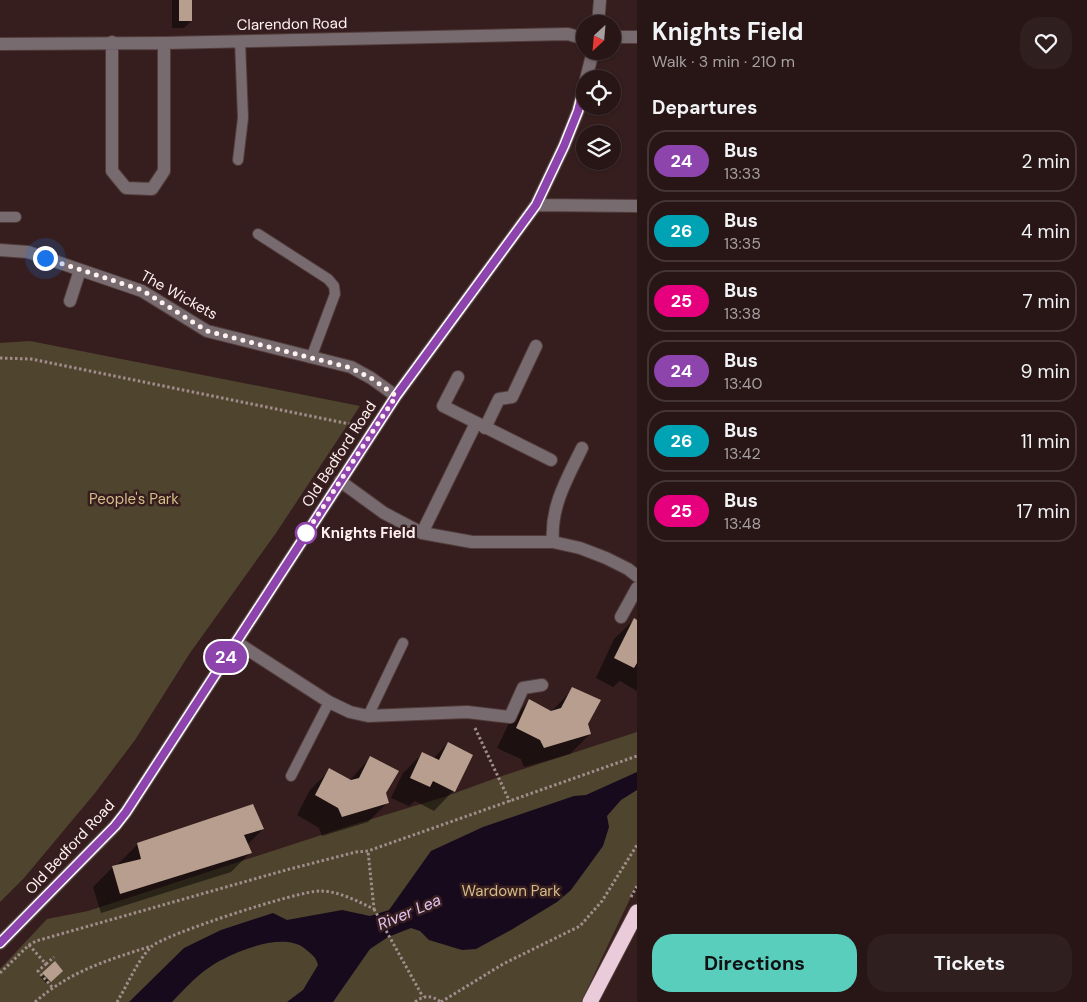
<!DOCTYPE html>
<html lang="en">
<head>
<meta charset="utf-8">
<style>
  :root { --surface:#281616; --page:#301f1f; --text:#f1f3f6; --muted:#a59fa1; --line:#443535; --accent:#5acebd }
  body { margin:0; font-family:"DM Sans",sans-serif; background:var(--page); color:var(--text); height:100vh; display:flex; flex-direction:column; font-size:19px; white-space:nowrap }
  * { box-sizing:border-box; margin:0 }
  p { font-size:16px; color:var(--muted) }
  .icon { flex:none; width:28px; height:28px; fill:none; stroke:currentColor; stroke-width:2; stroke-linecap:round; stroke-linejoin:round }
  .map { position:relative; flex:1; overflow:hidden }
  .side { display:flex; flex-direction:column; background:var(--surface); width:450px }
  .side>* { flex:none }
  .badge { padding:0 10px; border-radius:16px; font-size:18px; line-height:32px }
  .needle { width:32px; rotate:206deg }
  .fabs { position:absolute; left:576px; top:15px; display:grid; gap:10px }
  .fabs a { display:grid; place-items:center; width:45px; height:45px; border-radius:50%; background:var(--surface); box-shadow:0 1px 4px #0004,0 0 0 1px var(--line); font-size:25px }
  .you { position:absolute; width:25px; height:25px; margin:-12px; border:4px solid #fff; border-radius:50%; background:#1a73e8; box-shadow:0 0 0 8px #1a73e833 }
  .map>.badge { position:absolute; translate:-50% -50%; box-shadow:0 0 0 2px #fff }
  h2 { padding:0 15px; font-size:19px; line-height:45px }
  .round { display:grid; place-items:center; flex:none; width:52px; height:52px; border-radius:20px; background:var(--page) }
  .summary { display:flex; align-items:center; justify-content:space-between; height:85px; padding:0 15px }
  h1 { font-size:24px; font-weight:700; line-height:38px }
  .primary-button { display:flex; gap:10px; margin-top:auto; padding:10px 15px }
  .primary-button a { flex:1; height:58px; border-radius:20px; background:var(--accent); color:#111; font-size:20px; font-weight:700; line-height:58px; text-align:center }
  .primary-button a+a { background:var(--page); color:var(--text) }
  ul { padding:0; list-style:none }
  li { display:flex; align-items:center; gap:15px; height:62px; margin:0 10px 8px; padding:0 5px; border:2px solid var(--line); border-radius:20px }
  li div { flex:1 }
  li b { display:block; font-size:19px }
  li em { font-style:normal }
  li .badge { min-width:55px; font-weight:700; text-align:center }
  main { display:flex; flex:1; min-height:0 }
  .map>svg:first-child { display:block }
</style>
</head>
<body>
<main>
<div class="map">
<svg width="637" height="1002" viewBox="0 0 637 1002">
  <rect width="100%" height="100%" fill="#361e1e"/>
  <!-- green -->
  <path fill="#4f442e" d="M 30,341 L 360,406 L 276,533 L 190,653 L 135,740 L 95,793 L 24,878 L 0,902 L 0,343 Z
    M 637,732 L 637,884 L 581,1002 L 0,1002 L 0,969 L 47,919 L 88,911 L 352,825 L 444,797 L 499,777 Z"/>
  <!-- water -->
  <path fill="#170a1d" d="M 637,772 L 637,790 L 621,800 L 607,816 L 609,827 L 603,846 L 571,890 L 557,902 L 511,930 L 476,949 L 462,950 L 429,940 L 420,931 L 411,928 L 388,937 L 370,949 L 333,1002 L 287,1002 L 303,990 L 318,965 C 316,956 311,954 304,948 C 282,932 237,951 216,963 C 199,973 185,988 172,1002 L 129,1002 L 184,948 L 221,930 L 273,913 L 287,920 L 342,910 L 370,916 L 389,910 L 431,851 L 483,827 L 574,796 L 586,795 Z"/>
  <!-- shadow -->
  <path fill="#0007" d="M 172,0 L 191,0 L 191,21 L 184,28 L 172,28 Z
    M 634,620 L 637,621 L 637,691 L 620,681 L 613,687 L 596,678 L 614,639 Z
    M 573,689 L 590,734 L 570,754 L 524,767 L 521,759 L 497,748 L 510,721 L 529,701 L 551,712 Z
    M 448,743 L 453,791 L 434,811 L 415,801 L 409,806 L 391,798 L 403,773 L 422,754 L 433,759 Z
    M 370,758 L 388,802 L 368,822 L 322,836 L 319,828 L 297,815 L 310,790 L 330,770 L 349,781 Z
    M 263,829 L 247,845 L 250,853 L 231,872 L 101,913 L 93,887 L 113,867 L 118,866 L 118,864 L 138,844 Z
    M 54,963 L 61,970 L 47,984 L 40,977 Z"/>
  <!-- building -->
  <path fill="#b89e8e" d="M 179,0 L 192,0 L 192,21 L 179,21 Z
    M 634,618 L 637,620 L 637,663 L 634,668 L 614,658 Z
    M 572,687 L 601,700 L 588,724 L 591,734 L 544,748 L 540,740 L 516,728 L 529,699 L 551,711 L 561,708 Z
    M 448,742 L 473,755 L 455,792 L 433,781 L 430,787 L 410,778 L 422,752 L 439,760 Z
    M 370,756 L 399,771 L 386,793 L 389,803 L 342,817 L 338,808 L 315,795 L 329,768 L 351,780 L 359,778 Z
    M 253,804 L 264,829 L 244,835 L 252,853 L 120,894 L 112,866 L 141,859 L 137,843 Z
    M 55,961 L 63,971 L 51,982 L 42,973 Z"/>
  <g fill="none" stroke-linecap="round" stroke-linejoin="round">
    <defs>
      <path id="lane" d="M 238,160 L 243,118 L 240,41
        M 0,217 L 16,217
        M 258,234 L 328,279 L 334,286 L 335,294 L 311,358
        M 368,716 L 403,643
        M 291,776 L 329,702"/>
      <path id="street" d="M 598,24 L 600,0
        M 612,37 L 637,37
        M 112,42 L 112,171 L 126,188 L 152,189 L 164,171 L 164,43
        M 0,44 L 164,43 L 568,34 L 585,39
        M 586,79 L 593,51
        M 536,205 L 637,206
        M 0,250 L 28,252 L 142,291 L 207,331 L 351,367 L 371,378 L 396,396
        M 70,301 L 80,270
        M 458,377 L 443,406 L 551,460
        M 485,428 L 499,399 L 512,397 L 536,346
        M 340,481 L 384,513 L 422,533 L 472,542 L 553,542 L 580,548 L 606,558 L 628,569 L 637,576
        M 422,533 L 476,423
        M 553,542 C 550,507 567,479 582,448
        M 621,617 L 637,588
        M 236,642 L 329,702 L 350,712 L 368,716 L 467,712 L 510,717 L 523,688 L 542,685
        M 0,943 L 115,826 L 126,812 L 396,396 L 536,205 L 564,146 L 578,111 L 585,84"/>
      <path id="highway" d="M 590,1002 L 637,912"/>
    </defs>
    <!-- lane casing -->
    <use href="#lane" stroke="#523c3b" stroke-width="12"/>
    <!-- street casing -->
    <use href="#street" stroke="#523c3b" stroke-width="14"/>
    <!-- highway casing -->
    <use href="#highway" stroke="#523c3b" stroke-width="17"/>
    <!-- path -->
    <path stroke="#a08d8c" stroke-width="3" stroke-dasharray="2.5 2.5" stroke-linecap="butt" d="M 0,358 L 31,359 L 359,426
      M 475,728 L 510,802
      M 631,897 L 637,886
      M 374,909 L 423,997
      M 29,945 L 46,964 L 38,971 L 52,987
      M 46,964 L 54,957
      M 0,973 L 29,945 L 36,941 L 286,870 L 356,852 L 368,851 L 637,756
      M 35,1002 C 72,970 106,961 151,946
      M 117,1002 C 128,984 137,961 151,947 C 162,935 301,890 320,891 C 339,891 357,901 374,909 L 368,851
      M 415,1002 C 424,995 431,995 441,1002
      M 441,1002 L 503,964 L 580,926 L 602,901 L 637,845"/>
    <!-- lane -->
    <use href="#lane" stroke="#776b70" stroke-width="10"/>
    <!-- street -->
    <use href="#street" stroke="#776b70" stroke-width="12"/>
    <!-- highway -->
    <use href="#highway" stroke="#eacbda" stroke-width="15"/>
  </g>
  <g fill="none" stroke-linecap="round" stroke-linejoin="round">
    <defs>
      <path id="line" d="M 0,943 L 115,826 L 126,812 L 396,396 L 536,205 L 564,146 L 578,111 L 585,84"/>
    </defs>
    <!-- line casing -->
    <use href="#line" stroke="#fff" stroke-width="11"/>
    <!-- line -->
    <use href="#line" stroke="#8e44ad" stroke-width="8"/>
    <!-- walk -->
    <path stroke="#fff1f0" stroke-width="5" stroke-dasharray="0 9" d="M 45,258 L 142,290 L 207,331 L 351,368 L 371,378 L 396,396 L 306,533"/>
  </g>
  <!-- markers -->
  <circle fill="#fff" stroke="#8e44ad" stroke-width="2.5" cx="306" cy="533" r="10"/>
  <g text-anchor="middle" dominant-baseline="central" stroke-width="5" stroke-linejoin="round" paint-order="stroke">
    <!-- street labels -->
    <g font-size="15" fill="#fff1f0" stroke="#361e1e">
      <text transform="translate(292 24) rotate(-1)">Clarendon Road</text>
      <text transform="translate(179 295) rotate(29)">The Wickets</text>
      <text transform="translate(339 454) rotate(-57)">Old Bedford Road</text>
      <text transform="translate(70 847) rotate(-47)">Old Bedford Road</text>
    </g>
    <!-- park labels -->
    <g font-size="15" fill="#d5bc8a" stroke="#361e1e">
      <text x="134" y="499">People's Park</text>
      <text x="511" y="891">Wardown Park</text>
    </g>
    <!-- stop labels -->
    <g font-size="15" font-weight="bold" fill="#fff1f0" stroke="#361e1e" text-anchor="start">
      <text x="321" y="533">Knights Field</text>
    </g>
    <!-- water labels -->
    <g font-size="16" font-style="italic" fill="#e2c3f1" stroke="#361e1e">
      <text transform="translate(409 912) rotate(-23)">River Lea</text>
    </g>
  </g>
</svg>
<div class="fabs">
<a><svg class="needle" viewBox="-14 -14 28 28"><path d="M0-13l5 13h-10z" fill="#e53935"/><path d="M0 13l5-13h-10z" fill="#a59fa1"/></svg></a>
<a><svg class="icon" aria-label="locate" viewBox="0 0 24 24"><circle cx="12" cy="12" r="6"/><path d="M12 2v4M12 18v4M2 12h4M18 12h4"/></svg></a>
<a><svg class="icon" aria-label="layers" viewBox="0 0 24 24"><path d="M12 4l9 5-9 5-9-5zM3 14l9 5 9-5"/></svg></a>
</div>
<div class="you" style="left:45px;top:258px"></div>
<b class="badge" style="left:226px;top:657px;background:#8e44ad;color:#fff">24</b>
</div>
<section class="side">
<div class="summary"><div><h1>Knights Field</h1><p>Walk · 3 min · 210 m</p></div><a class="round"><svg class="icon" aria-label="heart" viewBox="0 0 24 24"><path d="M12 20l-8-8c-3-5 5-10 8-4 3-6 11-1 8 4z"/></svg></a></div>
<h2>Departures</h2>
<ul>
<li><span class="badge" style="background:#8e44ad;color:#fff">24</span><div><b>Bus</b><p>13:33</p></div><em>2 min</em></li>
<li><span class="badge" style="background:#00a3b4;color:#fff">26</span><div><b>Bus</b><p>13:35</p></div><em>4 min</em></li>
<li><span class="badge" style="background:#e6007e;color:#fff">25</span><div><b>Bus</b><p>13:38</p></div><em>7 min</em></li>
<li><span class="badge" style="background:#8e44ad;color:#fff">24</span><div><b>Bus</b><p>13:40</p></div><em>9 min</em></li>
<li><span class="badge" style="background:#00a3b4;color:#fff">26</span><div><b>Bus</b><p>13:42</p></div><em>11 min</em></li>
<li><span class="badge" style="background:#e6007e;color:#fff">25</span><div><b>Bus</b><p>13:48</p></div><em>17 min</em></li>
</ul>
<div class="primary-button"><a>Directions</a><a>Tickets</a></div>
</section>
</main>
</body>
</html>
